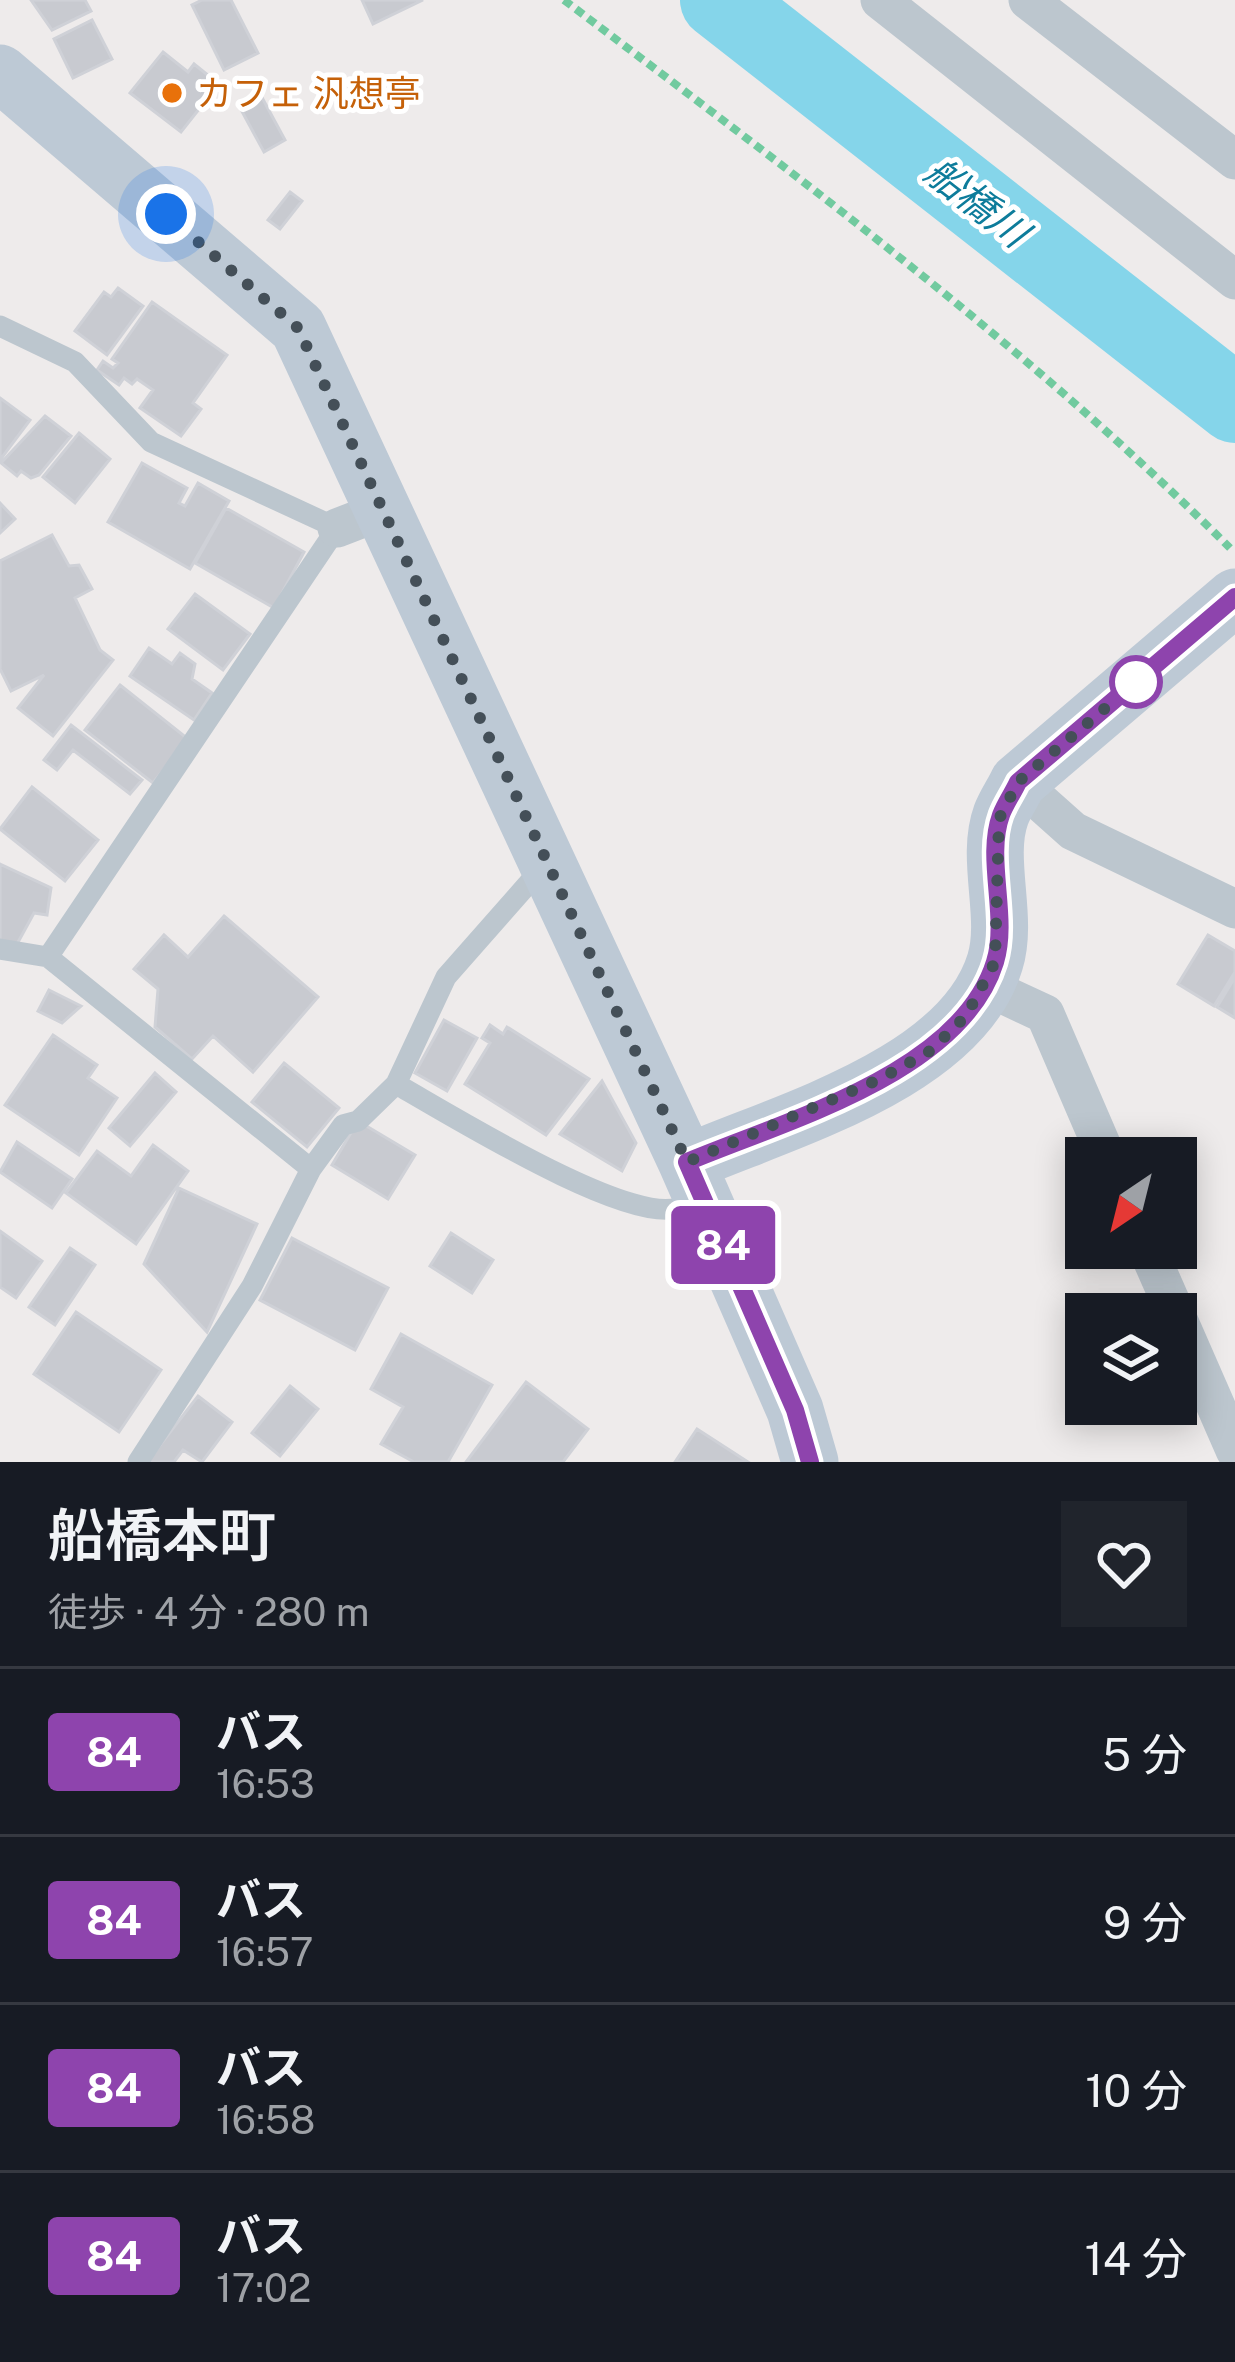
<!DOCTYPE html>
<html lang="ja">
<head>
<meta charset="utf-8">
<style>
  :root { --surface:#171b24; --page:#20242c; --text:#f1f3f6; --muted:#9ea1a6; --line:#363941 }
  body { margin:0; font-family:"Public Sans","Noto Sans JP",sans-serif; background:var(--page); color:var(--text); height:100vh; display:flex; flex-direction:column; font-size:45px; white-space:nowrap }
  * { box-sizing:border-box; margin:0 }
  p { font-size:39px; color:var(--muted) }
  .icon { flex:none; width:66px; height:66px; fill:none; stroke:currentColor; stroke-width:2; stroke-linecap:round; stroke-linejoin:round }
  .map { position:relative; height:1462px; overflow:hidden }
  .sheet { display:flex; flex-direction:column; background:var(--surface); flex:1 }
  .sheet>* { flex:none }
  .badge { padding:0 24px; border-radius:9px; font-size:42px; line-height:78px }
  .needle { width:78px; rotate:215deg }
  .buttons { position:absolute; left:1065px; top:1137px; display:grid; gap:24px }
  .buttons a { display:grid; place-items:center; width:132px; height:132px; border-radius:0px; background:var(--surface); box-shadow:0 6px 30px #0003; font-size:60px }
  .you { position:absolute; width:60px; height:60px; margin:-30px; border:9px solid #fff; border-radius:50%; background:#1a73e8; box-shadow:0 0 0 18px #1a73e833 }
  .map>.badge { position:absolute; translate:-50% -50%; box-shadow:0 0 0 6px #fff }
  .round { display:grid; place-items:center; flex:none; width:126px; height:126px; border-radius:0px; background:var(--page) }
  .headline { display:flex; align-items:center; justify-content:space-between; height:204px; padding:0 48px }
  h1 { font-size:57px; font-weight:600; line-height:90px }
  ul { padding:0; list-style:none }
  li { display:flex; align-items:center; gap:36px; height:168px; padding:0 48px; border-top:3px solid var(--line) }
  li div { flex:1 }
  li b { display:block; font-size:45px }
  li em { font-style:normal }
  li .badge { min-width:132px; font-weight:700; text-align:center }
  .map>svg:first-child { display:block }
</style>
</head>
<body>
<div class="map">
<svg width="1235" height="1462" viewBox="0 0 1235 1462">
  <rect width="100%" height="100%" fill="#eeebeb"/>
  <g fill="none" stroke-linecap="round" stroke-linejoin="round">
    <!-- river -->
    <path stroke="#85d5ea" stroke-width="78" d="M 719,0 L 1235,404"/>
  </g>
  <!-- building -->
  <path fill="#c8cad0" stroke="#cfd1d7" stroke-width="3" d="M 31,0 L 85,0 L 91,11 L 52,30 Z
    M 202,0 L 231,0 L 258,53 L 224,70 L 192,5 Z
    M 362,0 L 423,0 L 373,24 Z
    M 92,20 L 112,59 L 73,78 L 54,39 Z
    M 163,52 L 188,72 L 194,64 L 219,84 L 181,132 L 130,93 Z
    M 259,92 L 285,140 L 264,152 L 238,104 Z
    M 290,192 L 302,201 L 280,229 L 268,220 Z
    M 118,288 L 143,306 L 107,355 L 75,331 L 104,292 L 111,297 Z
    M 152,302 L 227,355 L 193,403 L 201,409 L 181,436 L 140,408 L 153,390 L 137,379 L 132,384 L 124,378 L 119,385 L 97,370 L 103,361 L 113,368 L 118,363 L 112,359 Z
    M 0,398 L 30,420 L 0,460 Z
    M 45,416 L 71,436 L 39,475 L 31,478 L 21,471 L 17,476 L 1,463 Z
    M 79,433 L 110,459 L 75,503 L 43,477 Z
    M 142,463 L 187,488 L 179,503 L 185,506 L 198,483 L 229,501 L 190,569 L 108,522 Z
    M 0,503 L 15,519 L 0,533 Z
    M 226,508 L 304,552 L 274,608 L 195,563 Z
    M 52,535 L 69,566 L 79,565 L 92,589 L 75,598 L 100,650 L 113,660 L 53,736 L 18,708 L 44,675 L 11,691 L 0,669 L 0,561 Z
    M 195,594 L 250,634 L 223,670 L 168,629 Z
    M 149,648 L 172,664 L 180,653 L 195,664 L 192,679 L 212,693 L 194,720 L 130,676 Z
    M 120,685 L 188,739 L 153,783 L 85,730 Z
    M 71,725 L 142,780 L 130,794 L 73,750 L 57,770 L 44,760 Z
    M 32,787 L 98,840 L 65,881 L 0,829 Z
    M 0,864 L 51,888 L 47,915 L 34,913 L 17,944 L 0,941 Z
    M 224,916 L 318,997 L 253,1072 L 213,1036 L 192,1059 L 155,1027 L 158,989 L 134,969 L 164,935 L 188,957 Z
    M 1208,935 L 1235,951 L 1235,972 L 1214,1006 L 1178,984 Z
    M 1235,977 L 1235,1018 L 1217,1007 Z
    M 49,990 L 81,1006 L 62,1023 L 38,1011 Z
    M 444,1020 L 477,1038 L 447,1091 L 415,1073 Z
    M 490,1025 L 503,1034 L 507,1027 L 589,1079 L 546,1135 L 465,1084 L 490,1043 L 482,1038 Z
    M 53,1035 L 97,1065 L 88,1078 L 117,1098 L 79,1155 L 5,1105 Z
    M 284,1063 L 339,1108 L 307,1147 L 252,1102 Z
    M 155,1073 L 176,1092 L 130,1146 L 109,1128 Z
    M 602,1081 L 636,1143 L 622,1171 L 560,1134 Z
    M 358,1121 L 415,1155 L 388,1199 L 332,1165 Z
    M 17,1142 L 72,1179 L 52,1208 L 0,1172 Z
    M 153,1145 L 188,1171 L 136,1244 L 66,1193 L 97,1151 L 131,1176 Z
    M 179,1188 L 257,1224 L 207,1332 L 144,1264 Z
    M 0,1231 L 42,1261 L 16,1298 L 0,1287 Z
    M 451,1233 L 493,1260 L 472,1293 L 430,1266 Z
    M 292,1238 L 388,1288 L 355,1350 L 260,1300 Z
    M 70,1248 L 95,1265 L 55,1325 L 29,1307 Z
    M 76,1312 L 161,1370 L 119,1432 L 34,1374 Z
    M 401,1334 L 492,1385 L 448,1462 L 414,1462 L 381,1444 L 403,1407 L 371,1389 Z
    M 526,1382 L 588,1429 L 563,1462 L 466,1462 Z
    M 290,1386 L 318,1409 L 280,1456 L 252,1433 Z
    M 198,1396 L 232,1422 L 202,1462 L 183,1450 L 174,1462 L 147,1462 Z
    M 697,1429 L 748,1462 L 675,1462 Z"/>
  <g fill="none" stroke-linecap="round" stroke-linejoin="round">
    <!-- path -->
    <path stroke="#71ca9f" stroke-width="8" stroke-dasharray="9 6" stroke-linecap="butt" d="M 564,0 C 794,174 1026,345 1230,548"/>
    <!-- lane -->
    <path stroke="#bcc6ce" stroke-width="21" d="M 0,326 L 75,362 L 151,442 L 337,528 L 48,957 L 0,949
      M 48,957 L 311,1169
      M 396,1084 L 446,977 L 542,868
      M 138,1462 L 252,1286 L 311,1169 L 343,1125 L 358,1121 L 396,1084 C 446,1112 632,1228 680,1207"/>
    <!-- street -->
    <path stroke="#bcc6ce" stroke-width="39" d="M 880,0 L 1235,280
      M 1028,0 L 1235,160
      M 337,528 L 381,511
      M 1018,782 L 1073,831 L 1235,909
      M 983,985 L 1045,1014 L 1107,1158
      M 1147,1248 L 1176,1314
      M 1176,1315 L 1235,1450"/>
    <!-- secondary -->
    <path stroke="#bdc9d5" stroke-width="57" d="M 0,73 L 298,328 L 687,1163 L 795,1410 L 810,1462
      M 687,1163 C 784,1121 961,1073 995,962 C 1009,917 985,859 1001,815 C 1005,804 1013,793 1018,782 L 1235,597"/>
  </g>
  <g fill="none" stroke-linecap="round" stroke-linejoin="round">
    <defs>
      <path id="line" d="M 810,1462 L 795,1410 L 687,1162 C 784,1121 961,1073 995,962 C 1009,917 985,859 1001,815 C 1005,804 1013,793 1018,782 L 1235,597"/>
    </defs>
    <!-- line casing -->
    <use href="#line" stroke="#fff" stroke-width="27"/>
    <!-- line -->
    <use href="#line" stroke="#8e44ad" stroke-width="18"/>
    <!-- walk -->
    <path stroke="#444f58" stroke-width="12" stroke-dasharray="0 21.6" d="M 166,214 L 298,328 L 687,1162 L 880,1079 L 930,1051 L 966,1016 L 995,962 L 999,819 L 1018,782 L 1136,682"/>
  </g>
  <!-- markers -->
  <circle fill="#e8710a" stroke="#fff" stroke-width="4.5" cx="172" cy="93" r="12"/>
  <circle fill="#fff" stroke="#8e44ad" stroke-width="6" cx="1136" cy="682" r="24"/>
  <g text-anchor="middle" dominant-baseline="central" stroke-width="10" stroke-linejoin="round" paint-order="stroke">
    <!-- food labels -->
    <g font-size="36" fill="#c56008" stroke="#fff" text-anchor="start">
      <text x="196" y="93">カフェ 汎想亭</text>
    </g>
    <!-- water labels -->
    <g font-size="39" font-style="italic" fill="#0d7c9b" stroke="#fff">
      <text transform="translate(977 202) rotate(38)">船橋川</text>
    </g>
  </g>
</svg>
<div class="buttons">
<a><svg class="needle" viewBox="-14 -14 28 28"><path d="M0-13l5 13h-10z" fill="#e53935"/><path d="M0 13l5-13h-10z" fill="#9ea1a6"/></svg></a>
<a><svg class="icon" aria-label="layers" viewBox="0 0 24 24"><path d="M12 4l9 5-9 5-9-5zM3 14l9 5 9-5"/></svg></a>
</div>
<div class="you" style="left:166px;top:214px"></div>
<b class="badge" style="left:723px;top:1245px;background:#8e44ad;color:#fff">84</b>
</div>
<section class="sheet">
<div class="headline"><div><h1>船橋本町</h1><p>徒歩 · 4 分 · 280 m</p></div><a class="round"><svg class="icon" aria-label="heart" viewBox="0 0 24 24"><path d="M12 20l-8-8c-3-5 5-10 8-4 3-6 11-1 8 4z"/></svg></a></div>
<ul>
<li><span class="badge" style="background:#8e44ad;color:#fff">84</span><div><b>バス</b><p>16:53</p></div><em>5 分</em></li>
<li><span class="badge" style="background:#8e44ad;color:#fff">84</span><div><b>バス</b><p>16:57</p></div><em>9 分</em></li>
<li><span class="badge" style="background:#8e44ad;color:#fff">84</span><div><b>バス</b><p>16:58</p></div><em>10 分</em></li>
<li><span class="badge" style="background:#8e44ad;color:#fff">84</span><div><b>バス</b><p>17:02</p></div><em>14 分</em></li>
</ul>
</section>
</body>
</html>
